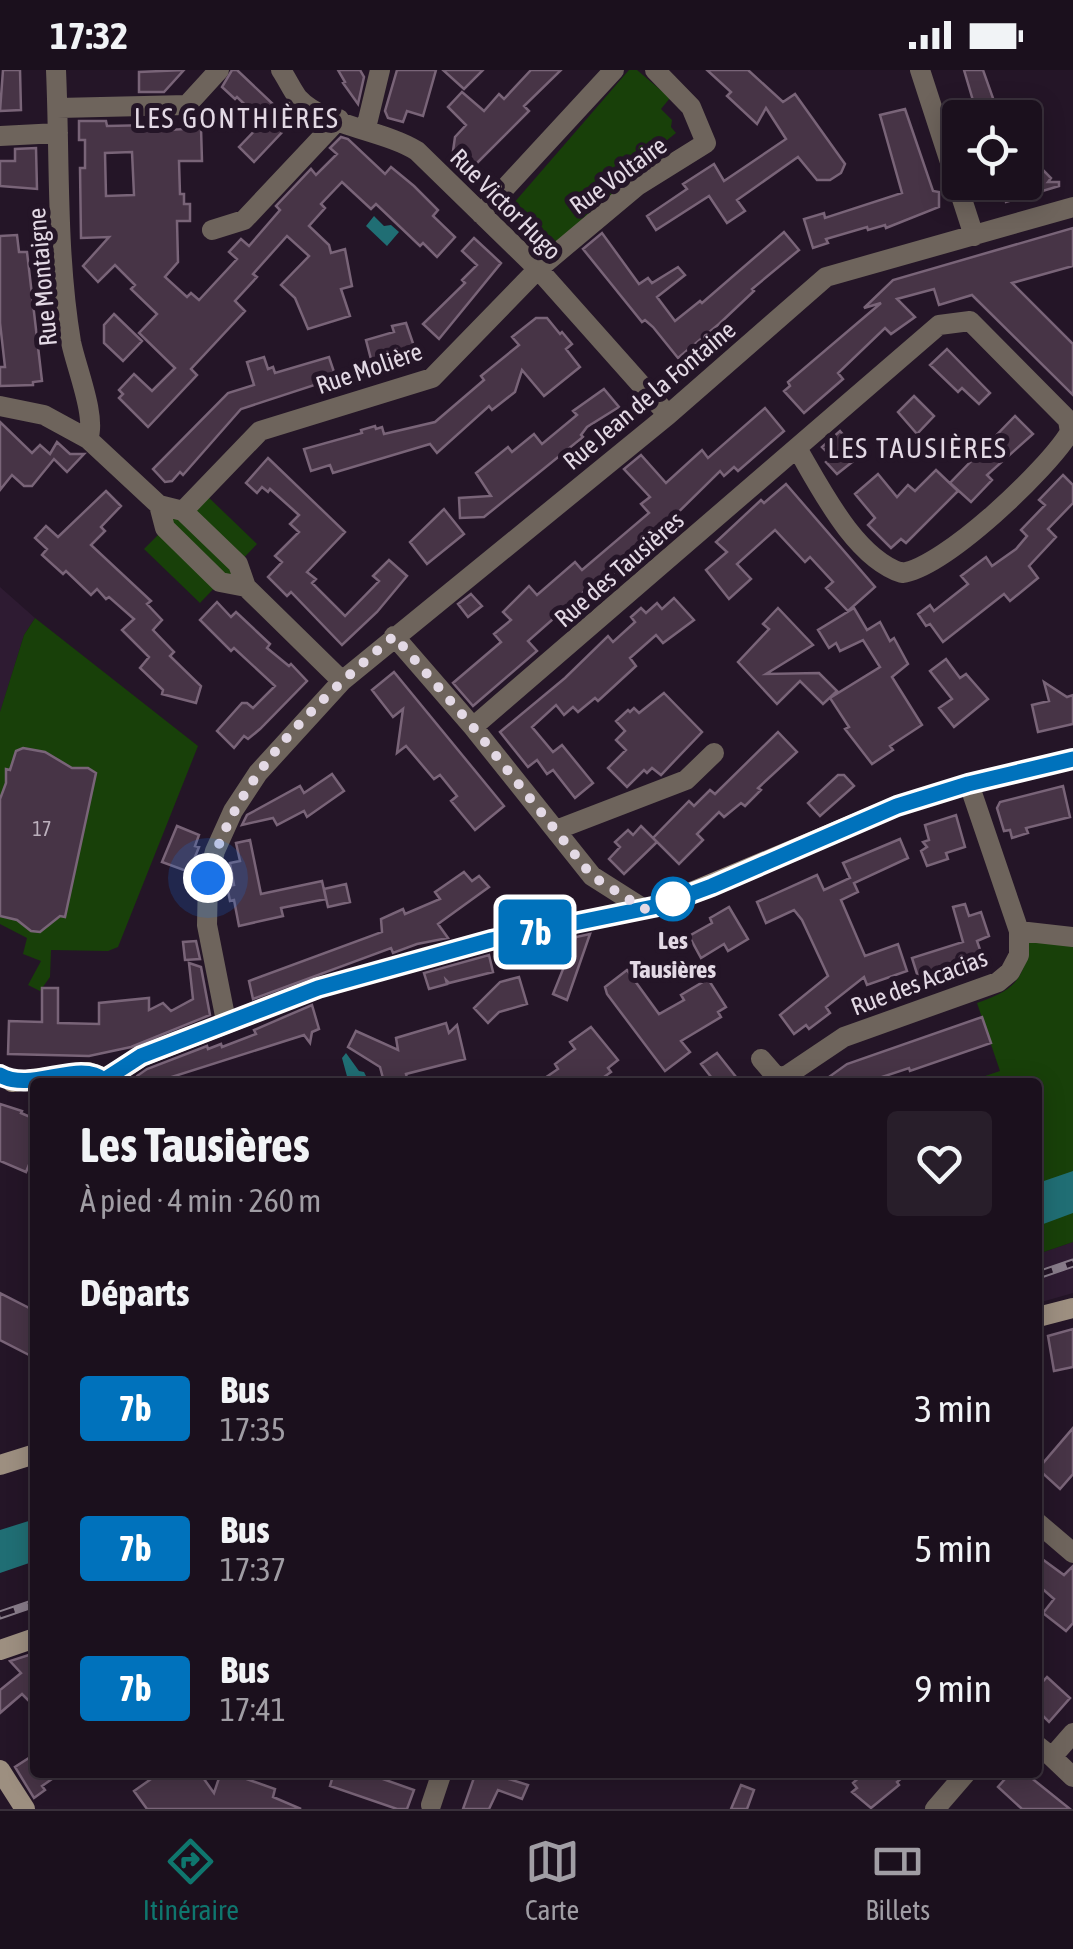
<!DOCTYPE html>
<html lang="fr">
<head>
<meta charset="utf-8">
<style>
  :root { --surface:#1b101d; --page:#281e2a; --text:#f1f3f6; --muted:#a09da4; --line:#39303b; --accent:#0f766e }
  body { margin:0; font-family:"Asap Condensed",sans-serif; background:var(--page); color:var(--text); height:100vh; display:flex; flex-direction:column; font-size:38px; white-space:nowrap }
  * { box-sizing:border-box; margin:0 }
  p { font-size:32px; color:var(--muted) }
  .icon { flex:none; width:55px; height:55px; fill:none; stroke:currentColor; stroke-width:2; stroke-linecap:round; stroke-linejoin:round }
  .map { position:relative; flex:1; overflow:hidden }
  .side { position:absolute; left:30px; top:1008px; width:1012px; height:700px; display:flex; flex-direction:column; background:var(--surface); border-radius:10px; box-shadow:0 5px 25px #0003,0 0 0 2px var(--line) }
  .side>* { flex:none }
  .badge { padding:0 20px; border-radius:8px; font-size:35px; line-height:65px }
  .buttons { position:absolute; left:942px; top:30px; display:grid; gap:20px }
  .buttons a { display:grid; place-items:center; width:100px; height:100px; border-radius:10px; background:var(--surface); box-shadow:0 5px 25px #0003,0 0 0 2px var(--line); font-size:50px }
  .you { position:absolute; width:50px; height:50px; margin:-25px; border:8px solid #fff; border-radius:50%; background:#1a73e8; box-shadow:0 0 0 15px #1a73e833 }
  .map>.badge { position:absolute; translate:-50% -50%; box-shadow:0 0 0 5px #fff }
  h2 { padding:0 50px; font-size:38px; line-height:90px }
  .round { display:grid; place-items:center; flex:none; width:105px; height:105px; border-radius:10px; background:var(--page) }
  .summary { display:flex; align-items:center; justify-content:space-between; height:170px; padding:0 50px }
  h1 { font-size:48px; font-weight:700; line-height:75px }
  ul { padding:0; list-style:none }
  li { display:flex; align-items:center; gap:30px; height:140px; padding:0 50px }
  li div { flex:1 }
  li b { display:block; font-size:38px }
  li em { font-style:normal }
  li .badge { min-width:110px; font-weight:700; text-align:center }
  .status { display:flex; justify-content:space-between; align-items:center; height:70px; padding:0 50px; background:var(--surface); direction:ltr }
  .status svg { height:28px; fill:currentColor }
  .tabs { display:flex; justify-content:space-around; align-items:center; height:140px; border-top:2px solid var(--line); background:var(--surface); font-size:28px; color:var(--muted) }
  .tabs a { display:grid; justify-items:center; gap:5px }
  .tabs .on { color:var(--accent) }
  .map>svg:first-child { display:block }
</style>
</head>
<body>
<div class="status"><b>17:32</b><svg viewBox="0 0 49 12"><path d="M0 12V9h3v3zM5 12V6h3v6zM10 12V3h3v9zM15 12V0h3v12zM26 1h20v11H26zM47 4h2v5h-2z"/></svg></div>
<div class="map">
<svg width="1073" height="1739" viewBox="0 0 1073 1739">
  <rect width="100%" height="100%" fill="#241527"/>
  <!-- built -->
  <path fill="#2e1b32" d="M 0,517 L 35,548 L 24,565 L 0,643 Z
    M 1073,1172 L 1073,1223 L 1038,1233 L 1038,1184 Z"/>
  <!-- green -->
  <path fill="#184009" d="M 629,0 L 637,0 L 670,28 L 661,39 L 672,50 L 671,57 L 676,63 L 656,79 L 663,89 L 548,181 L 506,142 Z
    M 203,422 L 257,474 L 238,494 L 246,517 L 220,512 L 200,533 L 144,479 L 165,458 L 159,435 L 183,441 Z
    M 35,548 L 198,676 L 118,877 L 108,881 L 51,880 L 50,907 L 40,921 L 28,915 L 41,891 L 23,884 L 27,868 L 0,854 L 0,642 L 24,565 Z
    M 1029,871 L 1073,875 L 1073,1172 L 1038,1184 L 1038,1012 L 967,1012 L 1000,1001 L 977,933 C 1015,920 1024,910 1029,871 Z"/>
  <!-- water -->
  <path fill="#206e74" d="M 374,146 L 384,156 L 391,155 L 399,162 L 387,176 L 366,156 Z
    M 346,983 L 359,1001 L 364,1002 L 369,1012 L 348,1010 L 342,988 Z
    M 1073,1101 L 1073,1143 L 1038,1156 L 1038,1113 Z
    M 35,1449 L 35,1491 L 0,1503 L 0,1460 Z"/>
  <!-- building -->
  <path fill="#473446" stroke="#796478" stroke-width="2.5" fill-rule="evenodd" d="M 3,0 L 20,0 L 21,40 L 0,41 Z
    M 184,0 L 164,22 L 139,22 L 139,2 Z
    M 232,0 L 237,0 L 276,37 L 274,40 L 282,48 L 279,51 L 286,58 L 254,92 L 239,77 L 263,52 L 237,27 L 235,29 L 222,17 Z
    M 338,0 L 360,0 L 364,7 L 358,34 L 343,13 L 345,12 Z
    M 397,0 L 436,0 L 423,46 L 407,41 L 403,52 L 388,48 L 385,41 Z
    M 443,0 L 483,0 L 464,19 Z
    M 531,0 L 561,0 L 524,36 L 529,41 L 472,98 L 453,81 L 455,67 L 466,55 L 448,37 L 462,22 L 484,41 L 499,24 L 504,29 Z
    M 707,0 L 748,0 L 783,32 L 795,24 L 845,94 L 841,103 L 830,110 L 817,110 L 798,87 L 737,130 L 745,141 L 727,153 L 709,126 L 656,160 L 647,146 L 687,119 L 683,114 L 714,94 L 724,111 L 786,69 L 766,38 L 757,54 L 727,26 L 731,22 Z
    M 964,0 L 983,0 L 1000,48 L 981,48 L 980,43 L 977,44 Z
    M 905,39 L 933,121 L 939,122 L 939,137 L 886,158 L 885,155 L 868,160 L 867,157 L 826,169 L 828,173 L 813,178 L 804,149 L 824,143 L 825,148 L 902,123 L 880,45 Z
    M 79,51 L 106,51 L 107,56 L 152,55 L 152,61 L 201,58 L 202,91 L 179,91 L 180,124 L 184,124 L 184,134 L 190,134 L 190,151 L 177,151 L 178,192 L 165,207 L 187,227 L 191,223 L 199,230 L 237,189 L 229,182 L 241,169 L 249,176 L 280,140 L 276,136 L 311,99 L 316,105 L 337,84 L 330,78 L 341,67 L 348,69 L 385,104 L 391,97 L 414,116 L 438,140 L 433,146 L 455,167 L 437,187 L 423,173 L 420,176 L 376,134 L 371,139 L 342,112 L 321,134 L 325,138 L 309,156 L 329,175 L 331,183 L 345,179 L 352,216 L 341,219 L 350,246 L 308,259 L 295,228 L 281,215 L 309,186 L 287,166 L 253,204 L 257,207 L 235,231 L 245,241 L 191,299 L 197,305 L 148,357 L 119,328 L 123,324 L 119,320 L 134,304 L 152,321 L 175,298 L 139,263 L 157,244 L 131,219 L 135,215 L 115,195 L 98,212 L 83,196 L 109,167 L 81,168 L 80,98 L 85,98 L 85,70 L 79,70 ZM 132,82 L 134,125 L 106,126 L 105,83 Z
    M 36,78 L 37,119 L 0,116 L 0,91 L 15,91 L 15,79 Z
    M 1039,96 L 1051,108 L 1048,112 L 1059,112 L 1059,116 L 1006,132 L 1001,112 L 1025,112 L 1025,101 Z
    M 1073,158 L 1073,196 L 1012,213 L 1073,274 L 1073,325 L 972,225 L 939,235 L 934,219 L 897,229 L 915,247 L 891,264 L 885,258 L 838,303 L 843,309 L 804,343 L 784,321 L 790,316 L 788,312 L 881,233 L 864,238 L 893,210 Z
    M 784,162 L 799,180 L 752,219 L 754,221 L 719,254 L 678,288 L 653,257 L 645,250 L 642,252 L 583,179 L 602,163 L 639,214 L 648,208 L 652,213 L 678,197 L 685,205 L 657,227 L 675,251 L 700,231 L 702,233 Z
    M 17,165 L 19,182 L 27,182 L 42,311 L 33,312 L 33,315 L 0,316 L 0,297 L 5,297 L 0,253 L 0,166 Z
    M 474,168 L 501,193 L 439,269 L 423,254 L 465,213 L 462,210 L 477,195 L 462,181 Z
    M 114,244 L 142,271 L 123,291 L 104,273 L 104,255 Z
    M 536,248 L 547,248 L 560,264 L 562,262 L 572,274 L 566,279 L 580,297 L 544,326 L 522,300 L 515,322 L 492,340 L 489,336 L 437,383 L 430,374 L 333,403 L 330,395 L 311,401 L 304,379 L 362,363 L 361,360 L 375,356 L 376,359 L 382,357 L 384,364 L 435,352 L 484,310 L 481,306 L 519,275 L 512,267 Z
    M 406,253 L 417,285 L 373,297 L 366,270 L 394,262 L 392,256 Z
    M 947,279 L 990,323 L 979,334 L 962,318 L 958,322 L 930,295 Z
    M 264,287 L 268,299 L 273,297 L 275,303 L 329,287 L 336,308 L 241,339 L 183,405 L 180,402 L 172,411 L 165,412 L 153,399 L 228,323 L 254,315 L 247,292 Z
    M 604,319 L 619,337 L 587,357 L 581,365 L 583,367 L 484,447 L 460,448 L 459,428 L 491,426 L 476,403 L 508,377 L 512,382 L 534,364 L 542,374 L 577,345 L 573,341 Z
    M 914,326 L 934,346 L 917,364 L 898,342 Z
    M 765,338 L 784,361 L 738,401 L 734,397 L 724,406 L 720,401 L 636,484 L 640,489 L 628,499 L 624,494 L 597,517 L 594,514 L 587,519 L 528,571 L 537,581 L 473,636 L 453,613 L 501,572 L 494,564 L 511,550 L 503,542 L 529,516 L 537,525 L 575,492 L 582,500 L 649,443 L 641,434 L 650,427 L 624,399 L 641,385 L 666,413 L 702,380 L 708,388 Z
    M 1015,346 L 1033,364 L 987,405 L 992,410 L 971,432 L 950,413 Z
    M 0,352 L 32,383 L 40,375 L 50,384 L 57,372 L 70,384 L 84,384 L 67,402 L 54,389 L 32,416 L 24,416 L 12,405 L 0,420 Z
    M 840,361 L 861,385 L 837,404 L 826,392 L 832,387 L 822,377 Z
    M 268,388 L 345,462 L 307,502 L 316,509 L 312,513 L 345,546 L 379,511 L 373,506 L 389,490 L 407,506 L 377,542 L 342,575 L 291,522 L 287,526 L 268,507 L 282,492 L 275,486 L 299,462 L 290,454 L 299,445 L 270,419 L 268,422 L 262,417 L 257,423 L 246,413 Z
    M 936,400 L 958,421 L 906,473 L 901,469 L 891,478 L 868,455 L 875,448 L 855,424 L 878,404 L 897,427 L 908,415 L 915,421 Z
    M 1063,405 L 1073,415 L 1073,433 L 1048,459 L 1056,467 L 1029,496 L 1038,508 L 1010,531 L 1004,524 L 943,572 L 930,554 L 926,556 L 918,544 L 930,535 L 934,541 L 968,514 L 961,506 L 986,487 L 992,496 L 1016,479 L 1027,466 L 1021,460 L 1045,435 L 1039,430 Z
    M 786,414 L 875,517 L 848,541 L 826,518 L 833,512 L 810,487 L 805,492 L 775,460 L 737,494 L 751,509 L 729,529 L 706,500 L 727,482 L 716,472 L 761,430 L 764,433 Z
    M 106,421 L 121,436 L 101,457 L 105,461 L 91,475 L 151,531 L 147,534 L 162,550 L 153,560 L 174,582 L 170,586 L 201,616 L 196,633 L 162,624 L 163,620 L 140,598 L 149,587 L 122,560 L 134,549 L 109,527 L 106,529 L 97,519 L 91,525 L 66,501 L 63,504 L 42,485 L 47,479 L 35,468 L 46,456 L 58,467 Z
    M 444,439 L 464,464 L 427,494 L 410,472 Z
    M 471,524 L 482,536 L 468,547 L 458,534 Z
    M 674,528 L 694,550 L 663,573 L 656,565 L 630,588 L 636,596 L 598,631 L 595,628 L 578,642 L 573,637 L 564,645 L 556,635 L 532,657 L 553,682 L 562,675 L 593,713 L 575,728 L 553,700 L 547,704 L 537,690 L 528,697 L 500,662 L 565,608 L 608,566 L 613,572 L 635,552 L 631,547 L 641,538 L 646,543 L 657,533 L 662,539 Z
    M 217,532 L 231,547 L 236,542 L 270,574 L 267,578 L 289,596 L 291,594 L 307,611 L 260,659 L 248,669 L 244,666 L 234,678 L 217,661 L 242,633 L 247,633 L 253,638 L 275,616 L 234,578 L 231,581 L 200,550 Z
    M 778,538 L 813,575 L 766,604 L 819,603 L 837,621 L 823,634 L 800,611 L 777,634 L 738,592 L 769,559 L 763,554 Z
    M 854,538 L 867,560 L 880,552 L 890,571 L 894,568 L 908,594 L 892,607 L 922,655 L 890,676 L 893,680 L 872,694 L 845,659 L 849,657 L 830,628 L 880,597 L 863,570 L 840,581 L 836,573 L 829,578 L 818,560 Z
    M 946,589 L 960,608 L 966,604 L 988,629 L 954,657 L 939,638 L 952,629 L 930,601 Z
    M 394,602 L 504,736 L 475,760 L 451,731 L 457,726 L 440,705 L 434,709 L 406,676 L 397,683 L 403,639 L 393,647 L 372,620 Z
    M 1044,612 L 1067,627 L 1073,625 L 1073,654 L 1038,662 L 1032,635 L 1049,631 Z
    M 664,623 L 702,662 L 661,705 L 652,698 L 647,703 L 644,700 L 627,717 L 608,698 L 626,680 L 616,670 L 625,661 L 616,651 L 628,640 L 630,642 L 634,638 L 639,643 Z
    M 778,662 L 797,682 L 758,718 L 761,720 L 745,736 L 741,733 L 724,747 L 719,742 L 697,764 L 703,770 L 679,794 L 653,768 L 689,731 L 694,736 L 710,720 L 715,724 Z
    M 23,678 L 45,682 L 72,698 L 88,698 L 96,703 L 65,847 L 60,846 L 40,862 L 31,861 L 17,850 L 0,846 L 0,729 L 6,713 L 6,699 L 10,700 L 16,681 Z
    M 332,704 L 344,721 L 307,747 L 304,741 L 277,755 L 273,748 L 242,755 L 247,745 L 300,716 L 304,723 Z
    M 838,705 L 844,705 L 854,716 L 820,746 L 808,733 Z
    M 1063,716 L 1070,747 L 1026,758 L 1028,763 L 1012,768 L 1010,760 L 1004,761 L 997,738 L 1000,732 Z
    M 956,745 L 965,777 L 946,783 L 948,789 L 927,796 L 921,781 L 927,777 L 923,772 L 929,770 L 925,755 Z
    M 177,756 L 199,765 L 195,776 L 199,777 L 189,802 L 162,792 Z
    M 641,756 L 657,772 L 624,804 L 609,789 L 620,777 L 615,772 L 628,760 L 633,765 Z
    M 900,769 L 908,788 L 854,813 L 858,822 L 841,830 L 865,886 L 898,874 L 907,901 L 867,915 L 864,907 L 826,937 L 830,943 L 809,959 L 806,955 L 794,964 L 780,945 L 828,906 L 802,850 L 794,840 L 766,853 L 757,832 L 817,805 L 824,820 L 850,808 L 843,793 Z
    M 250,770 L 261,824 L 322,811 L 326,829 L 281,838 L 283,846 L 239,856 L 234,830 L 230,831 L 227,816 L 234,815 L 230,793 L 240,791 L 236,773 Z
    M 464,802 L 472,811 L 479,806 L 489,817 L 438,854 L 448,868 L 417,874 L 393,883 L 391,878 L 253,929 L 249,911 L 382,862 L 381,849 L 403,839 L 405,844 L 440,829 L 435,822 Z
    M 346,814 L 350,832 L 328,837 L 324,819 Z
    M 965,834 L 969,846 L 981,842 L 989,866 L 977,871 L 984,891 L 938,905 L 936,900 L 918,907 L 912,888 L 963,872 L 953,837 Z
    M 729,837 L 748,869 L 728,881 L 724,874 L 701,888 L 689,866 L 712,853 L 710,848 Z
    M 590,864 L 567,930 L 553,924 L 576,867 Z
    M 196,871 L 200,889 L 185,890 L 183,872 Z
    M 489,885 L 493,902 L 449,913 L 446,910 L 447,914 L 429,919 L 424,903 Z
    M 189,893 L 201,897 L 210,945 L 131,977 L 89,986 L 8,984 L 9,951 L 42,952 L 42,918 L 58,918 L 58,953 L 99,954 L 99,933 L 149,928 L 149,940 L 163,933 L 171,941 L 193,929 Z
    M 627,900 L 659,944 L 684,930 L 681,925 L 708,909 L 726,937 L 718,942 L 721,947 L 681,971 L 690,982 L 665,1001 L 607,924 L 605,917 Z
    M 519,907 L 527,934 L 499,942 L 488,953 L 474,938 L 500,912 Z
    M 312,935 L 319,959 L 312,962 L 310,973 L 304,965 L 156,1012 L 134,1012 L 137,1006 L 147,999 L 207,976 L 208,979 L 221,974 L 222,977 L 256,964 L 254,960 Z
    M 982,947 L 991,973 L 910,1001 L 909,998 L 867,1012 L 822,1012 L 847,994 Z
    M 446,953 L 449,963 L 457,955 L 465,989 L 406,1004 L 408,1012 L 384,1012 L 380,997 L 348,977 L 356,961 L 398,980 L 396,968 Z
    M 591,957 L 618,990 L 608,998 L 611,1002 L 597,1012 L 539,1012 L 558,999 L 555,994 L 575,979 L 570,972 Z
    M 717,983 L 740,1012 L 715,1012 L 701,994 Z
    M 0,1034 L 22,1041 L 21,1043 L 35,1049 L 35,1080 L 26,1102 L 0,1091 Z
    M 0,1223 L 35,1241 L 35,1288 L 0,1270 Z
    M 1073,1259 L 1073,1297 L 1054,1301 L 1048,1266 Z
    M 1073,1358 L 1073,1404 L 1060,1419 L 1038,1399 Z
    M 1038,1486 L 1064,1505 L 1073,1496 L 1073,1553 L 1066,1561 L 1043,1543 L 1054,1529 L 1038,1515 Z
    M 35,1583 L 35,1637 L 22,1624 L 0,1643 L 0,1620 L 21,1603 L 10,1591 Z
    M 1047,1607 L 1070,1628 L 1049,1652 L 1038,1641 L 1038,1617 Z
    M 35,1684 L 35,1702 L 62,1702 L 42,1716 L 45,1720 L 34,1728 L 15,1697 Z
    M 161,1702 L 199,1702 L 214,1723 L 221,1702 L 239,1702 L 238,1706 L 275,1719 L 273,1727 L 301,1739 L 147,1739 L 134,1721 Z
    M 334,1702 L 363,1702 L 414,1720 L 407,1739 L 397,1739 L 330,1716 Z
    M 476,1702 L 501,1702 L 499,1706 L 528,1715 L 522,1729 L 498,1720 L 489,1739 L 463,1739 Z
    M 865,1702 L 909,1702 L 897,1712 L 899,1715 L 871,1738 L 852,1722 L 857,1718 L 853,1713 Z
    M 1011,1702 L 1024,1702 L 1070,1739 L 1022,1739 L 998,1717 Z
    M 741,1715 L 754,1720 L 747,1739 L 731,1739 Z"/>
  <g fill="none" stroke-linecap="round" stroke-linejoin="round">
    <!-- street -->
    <path stroke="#6e645c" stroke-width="20" d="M 56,0 C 60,90 56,182 71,272 C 76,297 97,348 88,369 L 159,435 L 183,441 L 238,494 L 246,517 L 342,611
      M 281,0 C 287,9 292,20 298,28 C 323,56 384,60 417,81 L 538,199 L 668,345
      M 920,0 L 974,166
      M 58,38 L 187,35 L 219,0
      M 366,58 L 380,0
      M 0,66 L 58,63
      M 481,144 L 614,0
      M 212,160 L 244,150 L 339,49
      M 0,336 L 44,345 L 88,369
      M 159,435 L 165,458 L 220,512 L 246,517
      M 183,441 L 260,361 L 432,308 L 538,199 L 637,116 L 706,73 L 691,37 L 655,0
      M 394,566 L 473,657 L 592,806 L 644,839
      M 473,657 L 939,255 L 970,251 L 1068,350 L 1070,362 C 1048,399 945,497 902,503 C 855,488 821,419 797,378
      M 556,760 L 686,710 L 714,683
      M 1019,861 L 1073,867
      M 226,951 L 207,855 L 208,808 L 215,781 L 233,741 L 258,703 L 342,611 L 668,345 L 826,207 L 1073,137
      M 761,989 L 774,1004 L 783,1008 L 844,967 L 998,912 L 1010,902 L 1019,885 L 1019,861 L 969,714
      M 1038,1453 L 1073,1483
      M 1038,1676 L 1052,1687 L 1073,1663
      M 1052,1687 L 1073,1707
      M 431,1735 L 442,1702
      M 935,1739 L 967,1702"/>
    <!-- secondary -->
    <path stroke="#9d8f80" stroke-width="20" d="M 104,1011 L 141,987 L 318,918 L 491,870 L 658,836 L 897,736 L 969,714 L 1073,689
      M 12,1012 L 88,1002 L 99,1006 L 105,1012
      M 1038,1247 L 1073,1238
      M 0,1395 L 35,1384
      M 0,1580 L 35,1568
      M 0,1700 L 25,1739"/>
    <defs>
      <path id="rail" d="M 1038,1205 L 1073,1193
        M 0,1545 L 35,1533"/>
    </defs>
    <!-- rail casing -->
    <use href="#rail" stroke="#887c8a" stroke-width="9"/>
    <!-- rail -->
    <use href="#rail" stroke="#241527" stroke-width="5" stroke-dasharray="15" stroke-linecap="butt"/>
  </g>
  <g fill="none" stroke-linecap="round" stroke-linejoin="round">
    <defs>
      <path id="line" d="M 0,1005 C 32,1023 79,989 104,1010 L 141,986 L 318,918 L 491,870 L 658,836 L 712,816 L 897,736 L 968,714 L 1073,689"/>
    </defs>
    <!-- line casing -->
    <use href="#line" stroke="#fff" stroke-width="22"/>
    <!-- line -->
    <use href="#line" stroke="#0072bc" stroke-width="15"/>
    <!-- walk -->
    <path stroke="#e3d9e5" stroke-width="10" stroke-dasharray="0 18" d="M 208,808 C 234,706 317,632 394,566 L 473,657 L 592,806 L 644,839 L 673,829"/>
  </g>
  <!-- markers -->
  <circle fill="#fff" stroke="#0072bc" stroke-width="5" cx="673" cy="829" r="20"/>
  <g text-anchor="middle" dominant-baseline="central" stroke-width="10" stroke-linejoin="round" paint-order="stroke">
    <!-- number labels -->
    <g font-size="20" fill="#bcb0bd">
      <text x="42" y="758">17</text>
    </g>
    <!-- street labels -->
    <g font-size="25" fill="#e3d9e5" stroke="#241527">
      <text transform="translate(618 105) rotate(-36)">Rue Voltaire</text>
      <text transform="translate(506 134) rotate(45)">Rue Victor Hugo</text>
      <text transform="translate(42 207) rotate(-95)">Rue Montaigne</text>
      <text transform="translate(369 298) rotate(-19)">Rue Molière</text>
      <text transform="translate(649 325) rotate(-40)">Rue Jean de la Fontaine</text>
      <text transform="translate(619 499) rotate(-41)">Rue des Tausières</text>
      <text transform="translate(919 912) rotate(-21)">Rue des Acacias</text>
    </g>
    <!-- stop labels -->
    <g font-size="25" font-weight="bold" fill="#e3d9e5" stroke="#241527">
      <text x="673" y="870">Les<tspan x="673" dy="29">Tausières</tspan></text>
    </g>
    <!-- neighbourhood labels -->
    <g font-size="28" letter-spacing="2.5" fill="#e3d9e5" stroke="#241527">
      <text x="237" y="48">LES GONTHIÈRES</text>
      <text x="918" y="378">LES TAUSIÈRES</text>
    </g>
  </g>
</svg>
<div class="buttons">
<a><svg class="icon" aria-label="locate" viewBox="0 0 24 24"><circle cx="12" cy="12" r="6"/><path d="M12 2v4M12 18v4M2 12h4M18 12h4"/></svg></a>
</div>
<div class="you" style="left:208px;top:808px"></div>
<b class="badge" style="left:535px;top:862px;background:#0072bc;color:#fff">7b</b>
<section class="side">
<div class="summary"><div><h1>Les Tausières</h1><p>À pied · 4 min · 260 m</p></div><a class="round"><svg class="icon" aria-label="heart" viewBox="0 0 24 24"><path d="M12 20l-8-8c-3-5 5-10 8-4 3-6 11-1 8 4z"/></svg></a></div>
<h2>Départs</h2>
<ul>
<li><span class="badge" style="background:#0072bc;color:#fff">7b</span><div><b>Bus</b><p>17:35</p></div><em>3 min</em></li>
<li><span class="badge" style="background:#0072bc;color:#fff">7b</span><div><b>Bus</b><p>17:37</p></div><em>5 min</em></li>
<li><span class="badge" style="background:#0072bc;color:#fff">7b</span><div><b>Bus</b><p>17:41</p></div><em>9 min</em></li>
</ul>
</section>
</div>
<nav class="tabs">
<a class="on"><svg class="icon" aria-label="directions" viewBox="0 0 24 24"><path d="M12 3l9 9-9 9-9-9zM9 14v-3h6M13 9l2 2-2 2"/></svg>Itinéraire</a>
<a><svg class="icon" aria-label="map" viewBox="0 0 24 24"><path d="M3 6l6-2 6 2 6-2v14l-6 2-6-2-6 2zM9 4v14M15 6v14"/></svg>Carte</a>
<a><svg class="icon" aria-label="tickets" viewBox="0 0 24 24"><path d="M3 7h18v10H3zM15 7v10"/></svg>Billets</a>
</nav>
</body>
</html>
